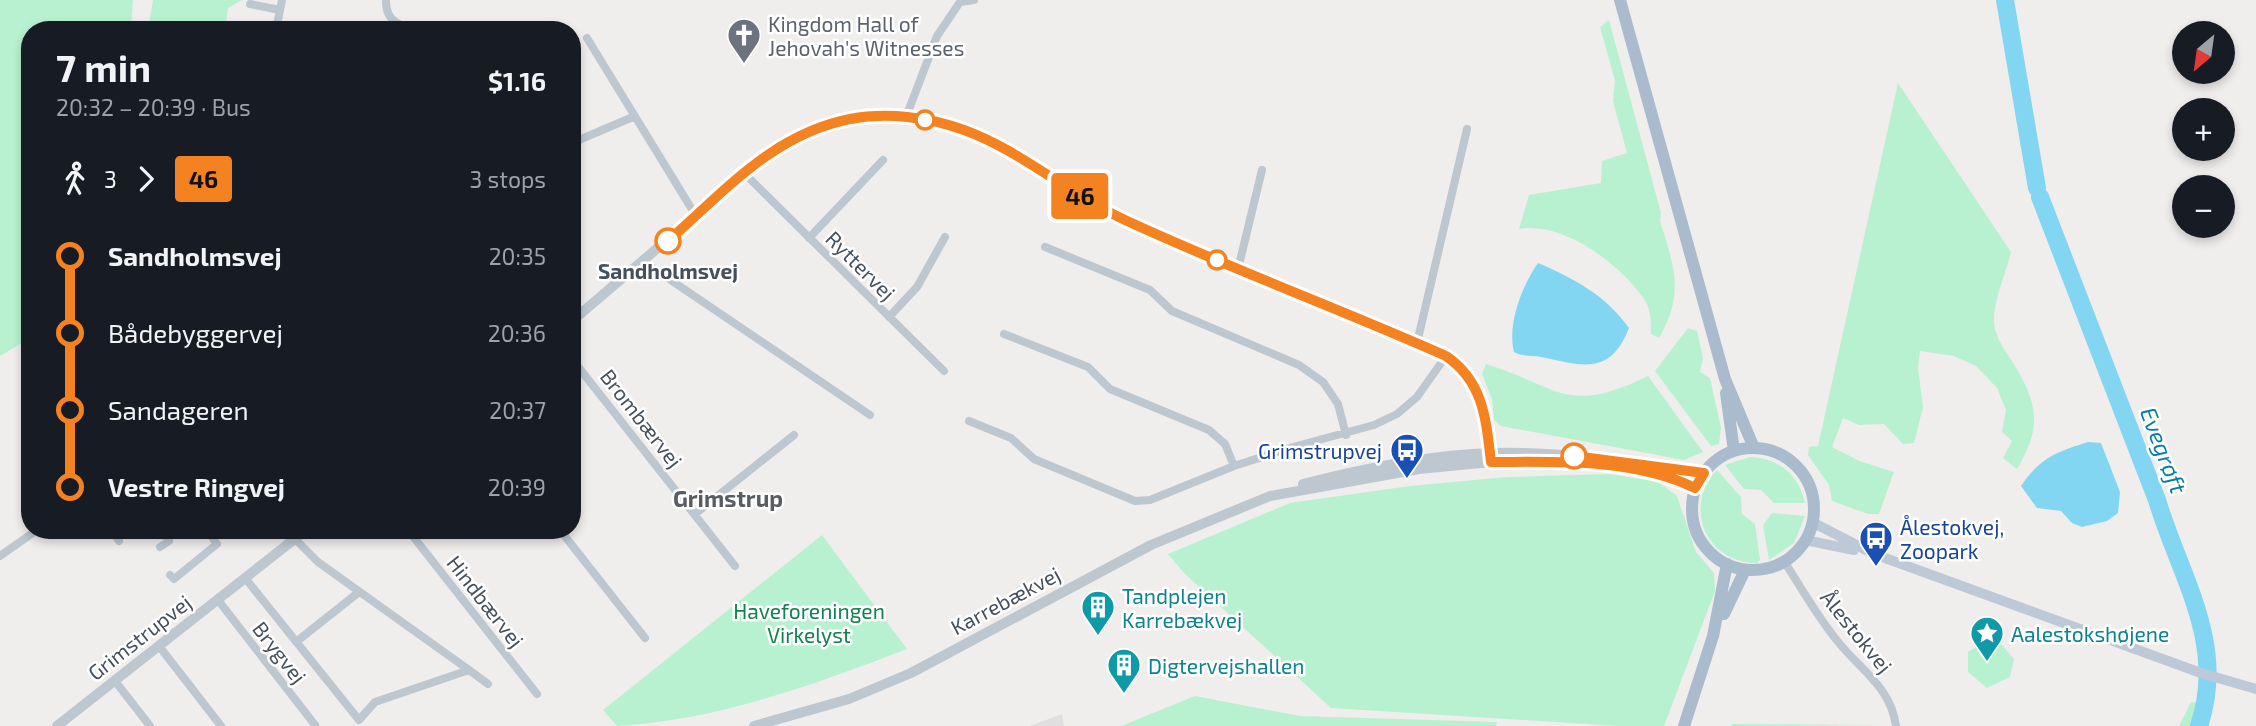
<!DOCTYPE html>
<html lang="en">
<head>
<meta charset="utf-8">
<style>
  :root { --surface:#171b24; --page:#242831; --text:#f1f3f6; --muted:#9ea1a6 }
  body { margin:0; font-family:"Exo 2",sans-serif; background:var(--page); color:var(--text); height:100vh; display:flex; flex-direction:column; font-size:26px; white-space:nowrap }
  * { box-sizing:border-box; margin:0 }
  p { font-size:23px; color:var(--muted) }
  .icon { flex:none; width:38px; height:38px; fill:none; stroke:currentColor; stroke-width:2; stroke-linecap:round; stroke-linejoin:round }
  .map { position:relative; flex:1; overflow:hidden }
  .side { position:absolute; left:21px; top:21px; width:560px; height:518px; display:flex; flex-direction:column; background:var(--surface); border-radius:28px; box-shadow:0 4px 10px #0003 }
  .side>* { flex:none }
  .badge { padding:0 14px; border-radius:5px; font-size:24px; line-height:46px }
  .needle { width:46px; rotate:209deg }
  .fabs { position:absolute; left:2172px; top:21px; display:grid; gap:14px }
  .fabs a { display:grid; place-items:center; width:63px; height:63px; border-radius:50%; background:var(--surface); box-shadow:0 4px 10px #0003; font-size:35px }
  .map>.badge { position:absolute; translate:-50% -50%; box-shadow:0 0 0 4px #fff }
  .legs { display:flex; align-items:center; gap:10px; height:77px; padding:0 35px; font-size:23px }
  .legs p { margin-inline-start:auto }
  .summary { display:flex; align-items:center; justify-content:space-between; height:119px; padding:0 35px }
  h1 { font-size:38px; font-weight:700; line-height:52px }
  ul { padding:0 35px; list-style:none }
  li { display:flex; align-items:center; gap:24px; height:77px; font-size:26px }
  li i { display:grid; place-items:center; width:10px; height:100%; margin:0 9px; background:currentColor }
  li i::after { content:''; width:18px; height:18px; margin:-9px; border:5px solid; border-radius:50%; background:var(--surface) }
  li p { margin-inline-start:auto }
  li:first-child i { background:linear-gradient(#0000 50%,currentColor 0) }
  li:last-child i { background:linear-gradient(currentColor 50%,#0000 0) }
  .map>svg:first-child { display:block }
</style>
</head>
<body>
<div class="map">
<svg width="2256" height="726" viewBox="0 0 2256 726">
  <rect width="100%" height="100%" fill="#f0eded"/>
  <!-- education -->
  <path fill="#e1dedf" d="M 1062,714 L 1064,726 L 1030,726 Z"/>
  <!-- green -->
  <path fill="#b8f1d0" d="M 0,0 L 133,0 L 131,30 L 30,30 L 30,338 L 0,356 Z
    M 153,0 L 242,0 L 228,8 L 225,30 L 148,30 Z
    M 1609,20 L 1661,213 L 1660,221 C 1674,265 1685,294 1659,338 L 1651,334 C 1651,324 1651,311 1646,302 C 1623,266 1564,221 1519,229 L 1529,195 L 1601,183 L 1602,161 L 1627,153 L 1613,101 L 1615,81 L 1600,27 Z
    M 1898,83 L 2011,252 C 2006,273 1994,299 1994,320 C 1993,331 2002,346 2008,355 C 2036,398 2045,423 2017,469 L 2003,458 L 2012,441 L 2002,432 L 2006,410 L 1997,388 L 1976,366 L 1954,356 L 1920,351 L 1918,368 L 1923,407 L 1914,443 L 1903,444 L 1884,424 L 1859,425 L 1843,418 L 1832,447 L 1860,461 L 1894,472 L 1879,514 L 1868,514 L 1832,501 L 1829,485 L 1808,455 L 1809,447 L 1818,446 Z
    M 1688,328 L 1697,331 L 1703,358 L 1700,372 L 1710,378 L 1721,428 L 1719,444 L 1711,446 L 1655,371 Z
    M 1486,364 C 1560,387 1566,416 1648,376 L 1703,452 L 1684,460 L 1501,426 L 1494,420 L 1492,399 L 1482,374 Z
    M 1750,457 C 1779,458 1799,475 1805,503 L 1774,503 L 1761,490 L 1744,489 L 1725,465 Z
    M 1717,470 L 1741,497 L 1742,514 L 1755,524 L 1760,560 L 1757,563 C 1706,563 1682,507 1717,470 Z
    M 1609,474 L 1658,482 L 1677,496 L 1696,552 L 1714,573 L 1715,591 L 1664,726 L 1618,726 L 1331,708 L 1185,574 L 1168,554 L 1290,503 L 1410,486 L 1507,477 Z
    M 1772,513 L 1805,516 L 1794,543 L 1769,560 L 1763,525 Z
    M 822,535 L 907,649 C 813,685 718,720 617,726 L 603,710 Z
    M 1985,641 L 2001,644 L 2014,659 L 2010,677 L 1987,688 L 1968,672 L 1968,652 Z
    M 1195,696 L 1300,716 L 1497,722 L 1496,726 L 1121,726 Z
    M 2191,702 L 2198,703 L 2193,726 L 2179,726 Z
    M 1732,724 L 1885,725 L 1732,726 Z"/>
  <!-- water -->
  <path fill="#82d6f1" d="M 1538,263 C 1573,278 1607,296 1629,328 C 1610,377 1581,365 1541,357 C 1531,355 1523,357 1514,352 C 1507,324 1522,286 1538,263 Z
    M 2088,442 L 2101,443 L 2120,492 L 2118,513 L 2107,521 L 2082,527 L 2072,523 L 2061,511 L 2037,508 L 2021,486 C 2040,458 2056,452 2088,442 Z"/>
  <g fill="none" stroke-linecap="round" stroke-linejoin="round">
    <!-- river -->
    <path stroke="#82d6f1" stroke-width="18" d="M 2005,0 L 2037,188
      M 2040,197 L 2157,500 C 2180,577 2227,643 2199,726"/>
    <!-- minor -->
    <path stroke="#bcc7d0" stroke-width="8" d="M 386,0 C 385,28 409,27 431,30
      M 250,4 L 280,10
      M 276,30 L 282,0
      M 587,38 L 696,216
      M 906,117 L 937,36 L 960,2 L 974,0
      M 572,143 L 635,116
      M 743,172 L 944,371
      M 809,238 L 883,160
      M 1045,247 L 1150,290 L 1172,311 L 1299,365 L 1323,382 L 1338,404 L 1346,435
      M 644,262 L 870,415
      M 1238,269 L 1262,170
      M 889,317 L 917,287 L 945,237
      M 1004,334 L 1088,367 L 1110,389 L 1209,430 L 1225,444 L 1234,466
      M 1417,343 L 1467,129
      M 572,359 L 735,566
      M 969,421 L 1011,438 L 1034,459 L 1135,501 L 1150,500 L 1234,466 L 1293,447 L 1374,425 L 1397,414 L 1417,397 L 1446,356
      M 695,514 L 794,435
      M 111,530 L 119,541
      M 408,530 L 537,694
      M 560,530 L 645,638
      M 160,547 L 169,541 L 160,530
      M 0,556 L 37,530
      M 1784,561 C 1802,589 1818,618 1839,643 C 1862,671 1891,688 1896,726
      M 170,575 L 174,579 L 217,544 L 207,530
      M 245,578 L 359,720 L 375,702 L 469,670 L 318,562 L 295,539
      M 218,600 L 315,725
      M 296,642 L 359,592
      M 159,646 L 221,726
      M 469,670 L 488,684
      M 115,681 L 150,726"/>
    <!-- tertiary -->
    <path stroke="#bcc7d0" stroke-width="10" d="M 572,321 L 769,153 C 823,122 874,109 936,122 C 999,134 1064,191 1124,219 C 1229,269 1339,309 1446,356 C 1484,382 1487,420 1491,462
      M 1303,484 C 1365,468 1428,455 1492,453 C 1563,451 1634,462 1704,473
      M 57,726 L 306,530
      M 754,726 L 849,699 L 911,673 L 1151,545 L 1270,496 L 1419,469 L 1491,462 L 1574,462 L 1614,466 L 1659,474 L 1695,488"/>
    <!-- secondary -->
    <path stroke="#bec9d8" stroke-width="10" d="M 1812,522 L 1874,554 L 2201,673 L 2256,689
      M 1805,540 L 1854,550"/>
    <!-- primary -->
    <path stroke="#abbbce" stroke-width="12" d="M 1620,0 L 1725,379 L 1754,448
      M 1726,393 L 1734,451
      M1692 509a61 61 0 1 1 122 0a61 61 0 1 1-122 0Z
      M 1724,614 L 1745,570
      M 1684,726 L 1713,636 L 1727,564"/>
  </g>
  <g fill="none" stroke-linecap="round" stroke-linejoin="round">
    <defs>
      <path id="line-1" d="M 668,241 C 724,192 773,134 850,119 C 887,112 928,117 964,130 C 1020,150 1070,195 1125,220 C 1231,269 1340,309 1446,356 C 1484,382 1486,420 1491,462 C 1559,462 1633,458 1695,488 L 1704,473 L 1574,456"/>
    </defs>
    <!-- line-1 casing -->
    <use href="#line-1" stroke="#fff" stroke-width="16"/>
    <!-- line-1 -->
    <use href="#line-1" stroke="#f58220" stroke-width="10"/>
  </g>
  <!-- icons -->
  <defs>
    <symbol id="church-pin" viewBox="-11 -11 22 30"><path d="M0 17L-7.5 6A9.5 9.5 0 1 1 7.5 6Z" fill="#6b7280" stroke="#fff"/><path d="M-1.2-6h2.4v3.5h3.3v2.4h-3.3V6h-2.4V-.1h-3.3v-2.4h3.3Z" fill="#fff"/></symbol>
    <symbol id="bus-pin" viewBox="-11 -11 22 30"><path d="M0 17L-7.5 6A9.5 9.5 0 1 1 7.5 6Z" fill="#1a4fb4" stroke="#fff"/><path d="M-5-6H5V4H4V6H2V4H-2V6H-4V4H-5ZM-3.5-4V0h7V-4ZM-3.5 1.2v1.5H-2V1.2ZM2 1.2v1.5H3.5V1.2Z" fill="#fff"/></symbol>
    <symbol id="building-pin" viewBox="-11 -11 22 30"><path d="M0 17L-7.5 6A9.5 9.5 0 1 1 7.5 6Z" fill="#0f9aa8" stroke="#fff"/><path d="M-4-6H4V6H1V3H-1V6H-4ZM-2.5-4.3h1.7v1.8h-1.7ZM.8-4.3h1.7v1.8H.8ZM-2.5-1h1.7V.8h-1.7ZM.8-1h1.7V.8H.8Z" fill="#fff"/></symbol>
    <symbol id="sight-pin" viewBox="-11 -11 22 30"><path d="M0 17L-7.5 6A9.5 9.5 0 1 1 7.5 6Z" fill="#0f9aa8" stroke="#fff"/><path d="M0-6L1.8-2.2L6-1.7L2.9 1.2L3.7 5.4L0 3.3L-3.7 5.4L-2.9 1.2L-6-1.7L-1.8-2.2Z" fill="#fff"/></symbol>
  </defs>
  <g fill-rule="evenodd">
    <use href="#church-pin" x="725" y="16" width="38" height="52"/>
    <use href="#bus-pin" x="1388" y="431" width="38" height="52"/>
    <use href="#bus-pin" x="1857" y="519" width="38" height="52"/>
    <use href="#building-pin" x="1079" y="588" width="38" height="52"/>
    <use href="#sight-pin" x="1968" y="614" width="38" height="52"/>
    <use href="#building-pin" x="1105" y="646" width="38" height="52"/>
  </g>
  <!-- markers -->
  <g fill="#fff" stroke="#f58220" stroke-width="3.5">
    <circle cx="925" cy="120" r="9"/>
    <circle cx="668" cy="241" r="12"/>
    <circle cx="1217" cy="260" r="9"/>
    <circle cx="1574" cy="456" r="12"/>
  </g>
  <g text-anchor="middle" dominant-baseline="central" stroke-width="5" stroke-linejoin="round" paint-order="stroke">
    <!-- worship labels -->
    <g font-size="21" fill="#5b616d" stroke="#fff" text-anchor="start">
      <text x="768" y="23">Kingdom Hall of<tspan x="768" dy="24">Jehovah's Witnesses</tspan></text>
    </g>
    <!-- street labels -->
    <g font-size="21" fill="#44505c" stroke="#fff">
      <text transform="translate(861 265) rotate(45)">Ryttervej</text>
      <text transform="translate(642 418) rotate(52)">Brombærvej</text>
      <text transform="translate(1005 600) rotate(-28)">Karrebækvej</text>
      <text transform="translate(486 601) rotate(52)">Hindbærvej</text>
      <text transform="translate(1857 631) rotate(51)">Ålestokvej</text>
      <text transform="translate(139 637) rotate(-38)">Grimstrupvej</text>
      <text transform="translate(280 652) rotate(52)">Brygvej</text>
    </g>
    <!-- stop labels -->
    <g font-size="21" font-weight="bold" fill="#44505c" stroke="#fff">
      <text x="668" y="270">Sandholmsvej</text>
    </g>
    <!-- transit labels -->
    <g font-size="21" fill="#164399" stroke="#fff" text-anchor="end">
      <text x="1382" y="450">Grimstrupvej</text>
      <text x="1900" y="526" text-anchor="start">Ålestokvej,<tspan x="1900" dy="24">Zoopark</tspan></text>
    </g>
    <!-- culture labels -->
    <g font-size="21" fill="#0d838f" stroke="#fff" text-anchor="start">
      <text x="1122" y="595">Tandplejen<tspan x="1122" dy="24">Karrebækvej</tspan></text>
      <text x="2011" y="633">Aalestokshøjene</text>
      <text x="1148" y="665">Digtervejshallen</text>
    </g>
    <!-- park labels -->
    <g font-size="21" fill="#11814d" stroke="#fff">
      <text x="809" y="610">Haveforeningen<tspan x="809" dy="24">Virkelyst</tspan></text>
    </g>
    <!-- water labels -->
    <g font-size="23" font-style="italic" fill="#057fa7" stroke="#fff">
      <text transform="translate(2164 450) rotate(69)">Evegrøft</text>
    </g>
    <!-- neighbourhood labels -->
    <g font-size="23" font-weight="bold" fill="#595d62" stroke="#fff">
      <text x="728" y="498">Grimstrup</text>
    </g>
  </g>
</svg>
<div class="fabs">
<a><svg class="needle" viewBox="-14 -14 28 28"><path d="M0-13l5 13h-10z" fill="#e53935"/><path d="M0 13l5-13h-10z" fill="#9ea1a6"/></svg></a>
<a>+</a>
<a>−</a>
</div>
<b class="badge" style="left:1080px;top:196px;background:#f58220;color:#111">46</b>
<section class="side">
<div class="summary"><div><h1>7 min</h1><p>20:32 – 20:39 · Bus</p></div><b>$1.16</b></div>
<div class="legs"><svg class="icon" aria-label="walk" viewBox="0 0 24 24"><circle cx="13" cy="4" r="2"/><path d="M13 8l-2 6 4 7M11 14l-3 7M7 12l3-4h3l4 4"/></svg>3<svg class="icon" aria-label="forward" viewBox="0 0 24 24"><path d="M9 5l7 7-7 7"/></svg><b class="badge" style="background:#f58220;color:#111">46</b><p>3 stops</p></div>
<ul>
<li><i style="color:#f58220"></i><b>Sandholmsvej</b><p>20:35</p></li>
<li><i style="color:#f58220"></i><span>Bådebyggervej</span><p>20:36</p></li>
<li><i style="color:#f58220"></i><span>Sandageren</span><p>20:37</p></li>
<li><i style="color:#f58220"></i><b>Vestre Ringvej</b><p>20:39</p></li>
</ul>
</section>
</div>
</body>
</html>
